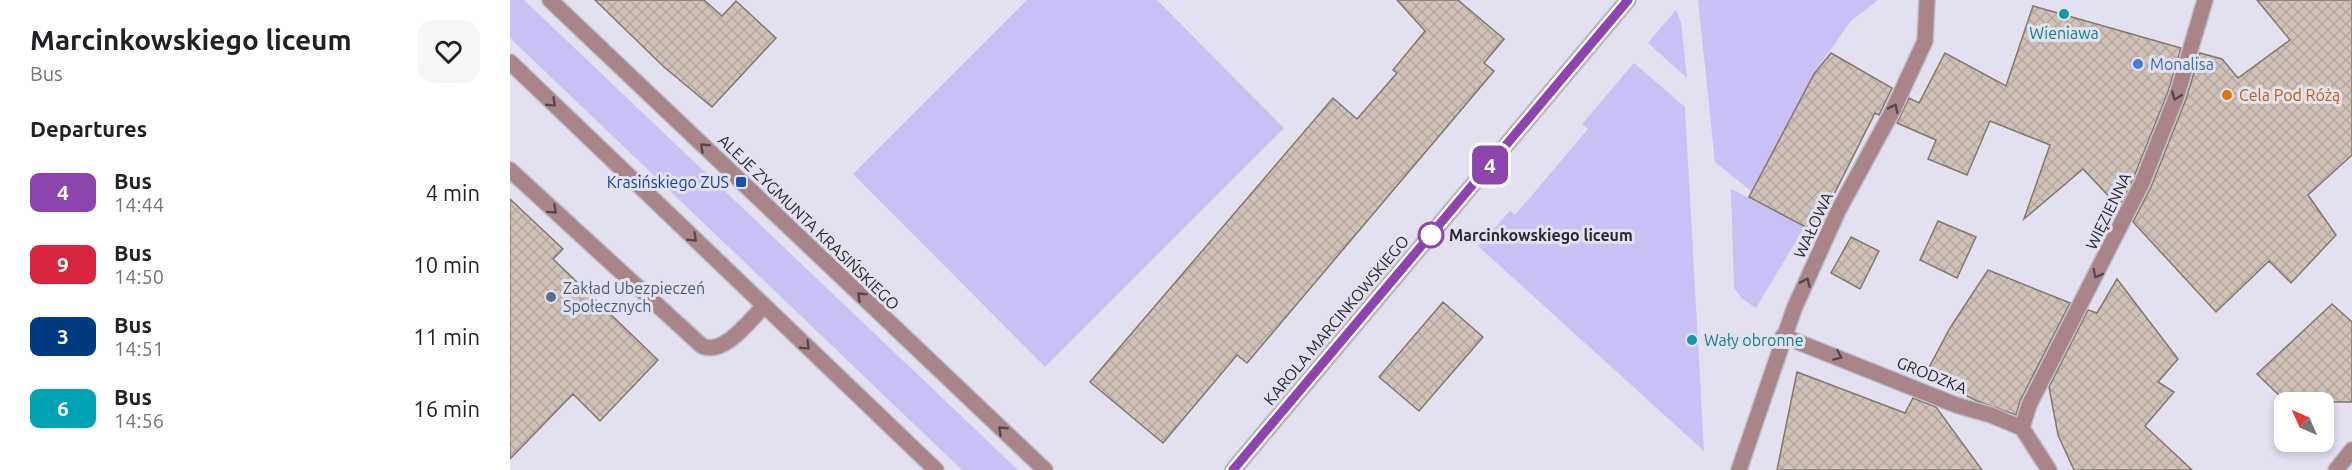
<!DOCTYPE html>
<html lang="en">
<head>
<meta charset="utf-8">
<style>
  :root { --surface:#fff; --page:#f6f6f6; --text:#202124; --muted:#757577 }
  body { margin:0; font-family:Ubuntu,sans-serif; background:var(--page); color:var(--text); height:100vh; display:flex; flex-direction:column; font-size:22px; white-space:nowrap }
  * { box-sizing:border-box; margin:0 }
  p { font-size:20px; color:var(--muted) }
  .icon { flex:none; width:33px; height:33px; fill:none; stroke:currentColor; stroke-width:2; stroke-linecap:round; stroke-linejoin:round }
  .map { position:relative; flex:1; overflow:hidden }
  .side { display:flex; flex-direction:column; background:var(--surface); width:510px }
  .side>* { flex:none }
  .badge { padding:0 12px; border-radius:9px; font-size:21px; line-height:39px }
  .needle { width:39px; rotate:315deg }
  .tools { position:absolute; left:1764px; top:392px; display:grid; gap:12px }
  .tools a { display:grid; place-items:center; width:60px; height:60px; border-radius:12px; background:var(--surface); box-shadow:0 3px 9px #0003; font-size:30px }
  .map>.badge { position:absolute; translate:-50% -50%; box-shadow:0 0 0 3px #fff }
  h2 { padding:0 30px; font-size:22px; line-height:54px }
  .round { display:grid; place-items:center; flex:none; width:63px; height:63px; border-radius:18px; background:var(--page) }
  .head { display:flex; align-items:center; justify-content:space-between; height:102px; padding:0 30px }
  h1 { font-size:28px; font-weight:600; line-height:45px }
  ul { padding:0; list-style:none }
  li { display:flex; align-items:center; gap:18px; height:72px; padding:0 30px }
  li div { flex:1 }
  li b { display:block; font-size:22px }
  li em { font-style:normal }
  li .badge { min-width:66px; font-weight:700; text-align:center }
  main { display:flex; flex:1; min-height:0 }
  .map>svg:first-child { display:block }
</style>
</head>
<body>
<main>
<section class="side">
<div class="head"><div><h1>Marcinkowskiego liceum</h1><p>Bus</p></div><a class="round"><svg class="icon" aria-label="heart" viewBox="0 0 24 24"><path d="M12 20l-8-8c-3-5 5-10 8-4 3-6 11-1 8 4z"/></svg></a></div>
<h2>Departures</h2>
<ul>
<li><span class="badge" style="background:#8e44ad;color:#fff">4</span><div><b>Bus</b><p>14:44</p></div><em>4 min</em></li>
<li><span class="badge" style="background:#d7263d;color:#fff">9</span><div><b>Bus</b><p>14:50</p></div><em>10 min</em></li>
<li><span class="badge" style="background:#003b80;color:#fff">3</span><div><b>Bus</b><p>14:51</p></div><em>11 min</em></li>
<li><span class="badge" style="background:#00a3b4;color:#fff">6</span><div><b>Bus</b><p>14:56</p></div><em>16 min</em></li>
</ul>
</section>
<div class="map">
<svg width="1842" height="470" viewBox="0 0 1842 470">
  <defs>
    <pattern id="building-cross-hatch" width="8" height="8" patternUnits="userSpaceOnUse" patternTransform="scale(1.5)"><rect width="8" height="8" fill="#d0c2b9"/><path d="M0 0l8 8M0 8l8-8" fill="none" stroke="#b3a79f"/></pattern>
  </defs>
  <rect width="100%" height="100%" fill="#e3e1f0"/>
  <!-- grass -->
  <path fill="#c9c1f5" d="M 0,0 L 14,0 L 508,470 L 452,470 L 0,38 Z
    M 517,0 L 647,0 L 774,128 L 535,367 L 343,174 Z
    M 1188,0 L 1368,0 L 1341,21 L 1303,74 L 1242,192 L 1205,162 Z
    M 1166,10 L 1171,23 L 1177,78 L 1138,43 Z
    M 1124,63 L 1175,107 L 1194,451 L 968,246 L 1000,211 L 1005,215 L 1078,129 L 1072,124 Z
    M 1221,189 L 1295,226 L 1246,308 L 1232,299 L 1224,288 Z"/>
  <!-- building -->
  <path fill="url(#building-cross-hatch)" stroke="#84786f" stroke-width="1.5" d="M 85,0 L 194,0 L 212,16 L 226,1 L 266,38 L 202,107 L 154,67 Z
    M 887,0 L 948,0 L 994,39 L 974,63 L 984,71 L 737,363 L 727,355 L 653,443 L 580,382 L 823,98 L 847,119 L 887,73 L 883,70 L 915,31 Z
    M 1747,0 L 1842,0 L 1842,155 L 1798,195 L 1826,235 L 1781,283 L 1759,261 L 1706,312 L 1623,222 L 1641,187 L 1676,99 L 1690,53 L 1712,59 L 1728,78 L 1780,40 Z
    M 1523,6 L 1671,48 L 1658,92 L 1623,179 L 1609,207 L 1573,169 L 1514,219 L 1540,145 L 1480,121 L 1457,175 L 1418,159 L 1426,140 L 1387,123 L 1399,98 L 1409,103 L 1435,53 L 1496,86 Z
    M 1321,53 L 1382,88 L 1369,115 L 1365,113 L 1305,232 L 1239,197 L 1304,74 Z
    M 0,199 L 53,249 L 43,259 L 148,360 L 90,421 L 63,394 L 0,459 Z
    M 1428,221 L 1466,237 L 1447,278 L 1410,260 Z
    M 1341,237 L 1369,251 L 1350,289 L 1321,273 Z
    M 1478,270 L 1560,303 L 1510,401 L 1506,415 L 1467,401 L 1415,375 L 1440,328 Z
    M 1607,279 L 1668,359 L 1648,382 L 1664,392 L 1635,426 L 1682,470 L 1564,470 L 1548,435 L 1539,387 L 1578,310 L 1587,313 Z
    M 933,302 L 973,337 L 909,411 L 869,377 Z
    M 1822,304 L 1842,322 L 1842,402 L 1776,402 L 1747,374 Z
    M 1287,372 L 1395,413 L 1403,398 L 1426,407 L 1472,470 L 1267,470 Z"/>
  <g fill="none" stroke-linecap="round" stroke-linejoin="round">
    <defs>
      <path id="service" d="M 0,170 L 192,346 C 214,356 240,320 254,306"/>
      <path id="minor" d="M 1273,336 L 1446,405 L 1481,415 L 1512,428 L 1539,470
        M 1512,428 L 1519,405 L 1632,183 L 1667,95 L 1695,0
        M 1229,470 L 1284,309 L 1328,211 L 1383,110 L 1415,41 L 1417,0
        M 1826,470 L 1842,450"/>
      <path id="tertiary" d="M 40,0 L 535,470
        M 0,62 L 426,470
        M 723,470 L 1118,0"/>
    </defs>
    <!-- service casing -->
    <use href="#service" stroke="#bebcc9" stroke-width="18"/>
    <!-- minor casing -->
    <use href="#minor" stroke="#bebcc9" stroke-width="18"/>
    <!-- tertiary casing -->
    <use href="#tertiary" stroke="#bebcc9" stroke-width="18"/>
    <!-- service -->
    <use href="#service" stroke="#a98589" stroke-width="15"/>
    <!-- minor -->
    <use href="#minor" stroke="#a98589" stroke-width="15"/>
    <!-- tertiary -->
    <use href="#tertiary" stroke="#a98589" stroke-width="15"/>
  </g>
  <!-- one-way arrows -->
  <defs><path id="oneway-chevron" d="M-2-3.5L2.5 0L-2 3.5" fill="none" stroke-width="1.6" stroke-linecap="round" stroke-linejoin="round" transform="scale(1.5)"/></defs>
  <g stroke="#56494e">
    <use href="#oneway-chevron" transform="translate(1666 96) rotate(110)"/>
    <use href="#oneway-chevron" transform="translate(42 103) rotate(44)"/>
    <use href="#oneway-chevron" transform="translate(1384 108) rotate(-64)"/>
    <use href="#oneway-chevron" transform="translate(194 147) rotate(-136)"/>
    <use href="#oneway-chevron" transform="translate(43 210) rotate(42)"/>
    <use href="#oneway-chevron" transform="translate(183 238) rotate(44)"/>
    <use href="#oneway-chevron" transform="translate(1587 274) rotate(118)"/>
    <use href="#oneway-chevron" transform="translate(1296 282) rotate(-66)"/>
    <use href="#oneway-chevron" transform="translate(351 296) rotate(-137)"/>
    <use href="#oneway-chevron" transform="translate(296 346) rotate(44)"/>
    <use href="#oneway-chevron" transform="translate(1328 356) rotate(23)"/>
    <use href="#oneway-chevron" transform="translate(492 430) rotate(-137)"/>
  </g>
  <g fill="none" stroke-linecap="round" stroke-linejoin="round">
    <defs>
      <path id="line" d="M 723,470 L 1118,0"/>
    </defs>
    <!-- line casing -->
    <use href="#line" stroke="#fff" stroke-width="14"/>
    <!-- line -->
    <use href="#line" stroke="#8e44ad" stroke-width="9"/>
  </g>
  <!-- markers -->
  <g fill="#0f9aa8" stroke="#e3e1f0" stroke-width="2">
    <circle cx="1554" cy="14" r="6"/>
    <circle cx="1182" cy="340" r="6"/>
  </g>
  <circle fill="#3f7fe0" stroke="#e3e1f0" stroke-width="2" cx="1628" cy="64" r="6"/>
  <circle fill="#e8710a" stroke="#e3e1f0" stroke-width="2" cx="1717" cy="95" r="6"/>
  <rect fill="#1a4fb4" stroke="#e3e1f0" stroke-width="2" x="225" y="176" width="12" height="12" rx="3"/>
  <circle fill="#fff" stroke="#8e44ad" stroke-width="3" cx="921" cy="235" r="12"/>
  <circle fill="#5c6f8a" stroke="#e3e1f0" stroke-width="2" cx="41" cy="297" r="6"/>
  <g text-anchor="middle" dominant-baseline="central" stroke-width="6" stroke-linejoin="round" paint-order="stroke">
    <!-- culture labels -->
    <g font-size="16" fill="#0d838f" stroke="#e3e1f0">
      <text x="1554" y="33">Wieniawa</text>
      <text x="1194" y="340" text-anchor="start">Wały obronne</text>
    </g>
    <!-- shop labels -->
    <g font-size="16" fill="#366cbe" stroke="#e3e1f0" text-anchor="start">
      <text x="1640" y="64">Monalisa</text>
    </g>
    <!-- food labels -->
    <g font-size="16" fill="#c56008" stroke="#e3e1f0" text-anchor="start">
      <text x="1729" y="95">Cela Pod Różą</text>
    </g>
    <!-- transit labels -->
    <g font-size="16" fill="#164399" stroke="#e3e1f0" text-anchor="end">
      <text x="219" y="182">Krasińskiego ZUS</text>
    </g>
    <!-- street labels -->
    <g font-size="16" fill="#29282e" stroke="#e3e1f0">
      <text transform="translate(1598 211) rotate(-64)">WIĘZIENNA</text>
      <text transform="translate(299 222) rotate(44)">ALEJE ZYGMUNTA KRASIŃSKIEGO</text>
      <text transform="translate(1303 225) rotate(-65)">WAŁOWA</text>
      <text transform="translate(826 320) rotate(-50)">KAROLA MARCINKOWSKIEGO</text>
      <text transform="translate(1422 375) rotate(22)">GRODZKA</text>
    </g>
    <!-- stop labels -->
    <g font-size="16" font-weight="bold" fill="#29282e" stroke="#e3e1f0" text-anchor="start">
      <text x="939" y="235">Marcinkowskiego liceum</text>
    </g>
    <!-- service labels -->
    <g font-size="16" fill="#4e5e75" stroke="#e3e1f0" text-anchor="start">
      <text x="53" y="288">Zakład Ubezpieczeń<tspan x="53" dy="18">Społecznych</tspan></text>
    </g>
  </g>
</svg>
<div class="tools">
<a><svg class="needle" viewBox="-14 -14 28 28"><path d="M0-13l5 13h-10z" fill="#e53935"/><path d="M0 13l5-13h-10z" fill="#757577"/></svg></a>
</div>
<b class="badge" style="left:980px;top:165px;background:#8e44ad;color:#fff">4</b>
</div>
</main>
</body>
</html>
